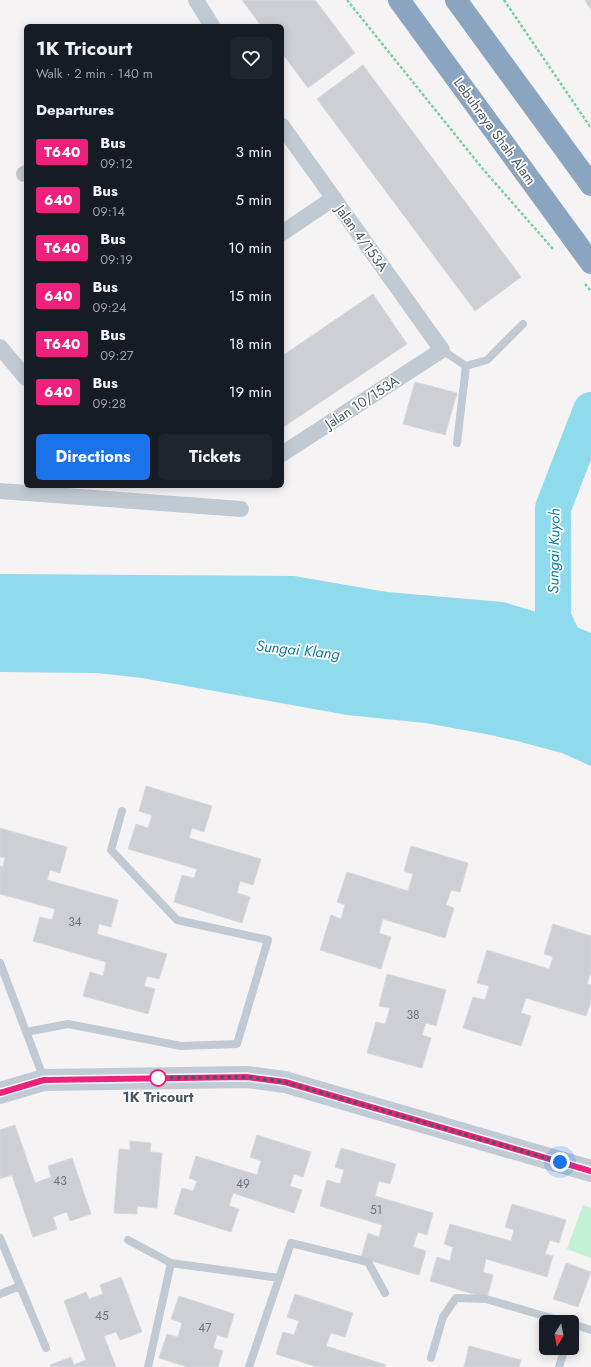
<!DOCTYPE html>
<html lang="en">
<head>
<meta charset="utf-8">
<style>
  :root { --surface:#171b24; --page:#20242c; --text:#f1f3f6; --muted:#9ea1a6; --accent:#1a73e8 }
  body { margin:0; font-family:Jost,sans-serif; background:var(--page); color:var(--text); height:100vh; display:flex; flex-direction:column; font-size:15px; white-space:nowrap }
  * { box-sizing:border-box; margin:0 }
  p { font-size:13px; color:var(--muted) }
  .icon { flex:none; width:22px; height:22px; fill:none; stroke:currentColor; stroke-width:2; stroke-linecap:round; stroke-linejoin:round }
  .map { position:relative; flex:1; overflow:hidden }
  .sheet { position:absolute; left:24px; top:24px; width:260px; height:464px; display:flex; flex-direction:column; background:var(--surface); border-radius:6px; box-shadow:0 2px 10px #0003 }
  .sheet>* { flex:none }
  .badge { padding:0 8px; border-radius:3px; font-size:14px; line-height:26px }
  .needle { width:26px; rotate:190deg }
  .fabs { position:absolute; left:539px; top:1315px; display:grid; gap:8px }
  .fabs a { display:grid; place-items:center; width:40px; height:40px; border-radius:6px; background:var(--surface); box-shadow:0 2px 10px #0003; font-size:20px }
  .you { position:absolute; width:20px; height:20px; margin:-10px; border:3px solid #fff; border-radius:50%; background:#1a73e8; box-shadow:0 0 0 6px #1a73e833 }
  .map>.badge { position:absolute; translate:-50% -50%; box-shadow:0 0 0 2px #fff }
  h2 { padding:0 12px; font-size:15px; line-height:36px }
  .round { display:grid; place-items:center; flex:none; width:42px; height:42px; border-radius:6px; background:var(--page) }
  .overview { display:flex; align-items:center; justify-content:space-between; height:68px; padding:0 12px }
  h1 { font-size:19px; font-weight:700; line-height:30px }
  .primary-button { display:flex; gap:8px; margin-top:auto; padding:8px 12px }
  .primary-button a { flex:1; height:46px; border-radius:6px; background:var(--accent); color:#fff; font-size:16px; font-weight:700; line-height:46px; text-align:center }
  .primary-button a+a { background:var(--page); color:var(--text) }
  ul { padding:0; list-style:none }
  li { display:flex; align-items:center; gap:12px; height:48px; padding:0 12px }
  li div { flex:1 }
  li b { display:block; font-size:15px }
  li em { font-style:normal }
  li .badge { min-width:44px; font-weight:700; text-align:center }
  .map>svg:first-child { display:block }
</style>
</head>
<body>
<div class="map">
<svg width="591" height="1367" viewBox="0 0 591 1367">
  <rect width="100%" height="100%" fill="#f5f3f3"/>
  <!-- green -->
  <path fill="#c3f1d5" d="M 583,1205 L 591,1208 L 591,1258 L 567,1249 Z"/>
  <!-- water -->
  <path fill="#90daee" d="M 0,574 L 294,576 L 387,592 L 503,602 L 553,617 L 591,633 L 591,766 L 562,753 L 517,741 L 486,734 L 425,723 L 347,715 L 142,678 L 97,673 L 0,672 Z"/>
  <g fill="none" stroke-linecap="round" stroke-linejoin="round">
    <!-- river -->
    <path stroke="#90daee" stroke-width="36" d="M 591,410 L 553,508 L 553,617 L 575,665 L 591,688"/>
  </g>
  <!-- building -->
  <path fill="#cdcfd5" stroke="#d7d9de" d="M 242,0 L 315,0 L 355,53 L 308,88 L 282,53 L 282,26 L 261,26 Z
    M 585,0 L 591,0 L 591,10 Z
    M 363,65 L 521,277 L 475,311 L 317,99 Z
    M 373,294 L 407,344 L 282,428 L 282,356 Z
    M 415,382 L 457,393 L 445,435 L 403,424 Z
    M 146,786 L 212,806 L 204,832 L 192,828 L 189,838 L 261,859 L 253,885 L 240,881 L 237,893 L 250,897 L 242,923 L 174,902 L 182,875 L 194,878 L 197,869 L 128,849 L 136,824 L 148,828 L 152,815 L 139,811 Z
    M 0,828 L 67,847 L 60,873 L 50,870 L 47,880 L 118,900 L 111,927 L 99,924 L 97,934 L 167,954 L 159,979 L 147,976 L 144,986 L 155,989 L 148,1014 L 83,996 L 90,972 L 103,976 L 106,962 L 33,941 L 40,917 L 52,920 L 55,909 L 0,894 L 0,866 L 3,867 L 5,858 L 0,857 Z
    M 411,846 L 468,863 L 460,892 L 451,890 L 446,905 L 454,908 L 445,938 L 383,919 L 379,933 L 391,937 L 381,969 L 320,950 L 331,915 L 341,919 L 345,905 L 337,902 L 347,872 L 408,891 L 413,874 L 404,871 Z
    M 553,924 L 591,936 L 591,971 L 587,984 L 591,985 L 591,1002 L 586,1016 L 526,998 L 521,1013 L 531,1016 L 521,1046 L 463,1028 L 473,997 L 485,1000 L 489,986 L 477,983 L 487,950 L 549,969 L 553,957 L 544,954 Z
    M 387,974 L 446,990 L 436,1026 L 426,1023 L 422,1035 L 431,1038 L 422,1068 L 367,1053 L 376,1022 L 385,1024 L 390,1008 L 379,1006 Z
    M 15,1125 L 35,1183 L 51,1177 L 48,1166 L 72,1158 L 91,1214 L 70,1221 L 67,1212 L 53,1217 L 57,1229 L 33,1237 L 12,1175 L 0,1179 L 0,1130 Z
    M 257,1135 L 311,1152 L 303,1177 L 294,1174 L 290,1186 L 302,1190 L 294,1213 L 233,1193 L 229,1206 L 239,1209 L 231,1232 L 174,1214 L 182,1188 L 193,1191 L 197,1181 L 189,1178 L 196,1156 L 257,1175 L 261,1161 L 250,1157 Z
    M 130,1141 L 151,1143 L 150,1152 L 162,1153 L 157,1208 L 137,1206 L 137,1214 L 114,1213 L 119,1149 L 130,1150 Z
    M 341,1148 L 396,1164 L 390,1184 L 379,1181 L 375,1196 L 433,1213 L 427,1235 L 418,1232 L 413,1247 L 426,1251 L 419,1275 L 361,1258 L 368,1233 L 379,1237 L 382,1225 L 320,1206 L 327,1180 L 340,1184 L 344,1170 L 335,1167 Z
    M 512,1204 L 566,1220 L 559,1243 L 550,1240 L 545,1254 L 553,1256 L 547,1277 L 486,1259 L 483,1272 L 493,1275 L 487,1298 L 430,1281 L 437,1257 L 450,1261 L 453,1247 L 444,1244 L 450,1224 L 511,1241 L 514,1230 L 505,1227 Z
    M 566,1263 L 591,1272 L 578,1307 L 553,1299 Z
    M 121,1277 L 142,1332 L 120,1340 L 116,1332 L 104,1336 L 116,1367 L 51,1367 L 50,1365 L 71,1357 L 74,1365 L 86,1360 L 64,1301 L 86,1292 L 89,1299 L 103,1294 L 100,1285 Z
    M 295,1294 L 353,1313 L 345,1337 L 331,1333 L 326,1346 L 386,1365 L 385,1367 L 317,1367 L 276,1354 L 283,1332 L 294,1335 L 299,1321 L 287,1317 Z
    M 179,1296 L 234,1314 L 227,1338 L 217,1335 L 213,1348 L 223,1351 L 218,1367 L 187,1367 L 159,1358 L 167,1334 L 178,1337 L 182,1323 L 171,1319 Z
    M 469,1346 L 521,1360 L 519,1367 L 464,1367 Z"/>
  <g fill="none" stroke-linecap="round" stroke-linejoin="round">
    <!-- path -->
    <path stroke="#7ad0a6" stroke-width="2.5" stroke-dasharray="3 2" stroke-linecap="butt" d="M 347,0 L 482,168 L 553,249
      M 504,0 L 591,128
      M 585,284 L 591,291"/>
    <!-- service -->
    <path stroke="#c1cad2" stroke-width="8" d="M 442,350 L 466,366 L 457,443
      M 466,366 L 487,360 L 523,324
      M 0,963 L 44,1079
      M 26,1032 L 68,1024 L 181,1046 L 237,1044 L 268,940 L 177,920 L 111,850 L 122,811
      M 0,1238 L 46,1348
      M 128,1240 L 171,1263
      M 0,1294 L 20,1286
      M 572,1324 L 591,1330
      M 431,1358 L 443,1317 L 456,1298 L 486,1299 L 565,1322
      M 148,1367 L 171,1263 L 279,1278
      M 249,1367 L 291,1243 L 368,1262 L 385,1293
      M 559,1367 L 565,1348"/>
    <!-- minor -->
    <path stroke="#c1cad2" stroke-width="16" d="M 196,0 L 212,26
      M 282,126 L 442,350 L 282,454
      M 24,174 L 26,173
      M 282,233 L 334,198
      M 0,347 L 26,378
      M 0,491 L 241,509"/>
    <!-- secondary -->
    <path stroke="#c1cbd6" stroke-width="22" d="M 0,1093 L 44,1080 L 247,1077 L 285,1082 L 591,1171"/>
    <!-- motorway -->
    <path stroke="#8ba5c1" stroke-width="22" d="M 399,0 L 591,263
      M 456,0 L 591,185"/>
  </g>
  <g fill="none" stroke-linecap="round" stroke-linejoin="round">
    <defs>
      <path id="line" d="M 0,1093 L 44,1080 L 247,1077 L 285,1082 L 591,1171"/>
    </defs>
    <!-- line casing -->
    <use href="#line" stroke="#fff" stroke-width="9"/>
    <!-- line -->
    <use href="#line" stroke="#ed207b" stroke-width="6"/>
    <!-- walk -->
    <path stroke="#4a5661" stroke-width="4" stroke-dasharray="0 7.2" d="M 158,1078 L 154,1078 L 247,1077 L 285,1082 L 560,1162"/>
  </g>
  <!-- markers -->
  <circle fill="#fff" stroke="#ed207b" stroke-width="2" cx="158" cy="1078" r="8"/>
  <g text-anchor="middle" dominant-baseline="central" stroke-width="3.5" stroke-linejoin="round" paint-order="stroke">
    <!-- number labels -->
    <g font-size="12" fill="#6b747e">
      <text x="75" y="922">34</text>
      <text x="413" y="1015">38</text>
      <text x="60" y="1181">43</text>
      <text x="243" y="1184">49</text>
      <text x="376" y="1210">51</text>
      <text x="102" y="1316">45</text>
      <text x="205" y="1328">47</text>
    </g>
    <!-- street labels -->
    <g font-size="14" fill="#4a5661" stroke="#fff">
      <text transform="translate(495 131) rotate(54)">Lebuhraya Shah Alam</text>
      <text transform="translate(362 238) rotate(54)">Jalan 4/153A</text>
      <text transform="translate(362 402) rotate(-33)">Jalan 10/153A</text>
    </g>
    <!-- stop labels -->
    <g font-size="14" font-weight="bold" fill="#4a5661" stroke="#fff">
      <text x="158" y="1097">1K Tricourt</text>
    </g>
    <!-- water labels -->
    <g font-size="15" font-style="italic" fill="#0c7c9b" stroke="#fff">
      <text transform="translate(554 551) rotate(-89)">Sungai Kuyoh</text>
      <text transform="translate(298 650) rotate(6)">Sungai Klang</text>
    </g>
  </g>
</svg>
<div class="fabs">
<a><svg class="needle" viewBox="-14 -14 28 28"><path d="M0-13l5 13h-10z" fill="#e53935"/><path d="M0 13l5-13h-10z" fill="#9ea1a6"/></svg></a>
</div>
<div class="you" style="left:560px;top:1162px"></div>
<section class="sheet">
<div class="overview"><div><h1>1K Tricourt</h1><p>Walk · 2 min · 140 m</p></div><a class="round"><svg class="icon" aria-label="heart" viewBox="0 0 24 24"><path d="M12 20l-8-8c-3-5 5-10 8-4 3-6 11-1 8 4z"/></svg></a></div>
<h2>Departures</h2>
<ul>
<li><span class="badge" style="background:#ed207b;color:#fff">T640</span><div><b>Bus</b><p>09:12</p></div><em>3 min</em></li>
<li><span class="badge" style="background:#ed207b;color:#fff">640</span><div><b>Bus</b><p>09:14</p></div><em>5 min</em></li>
<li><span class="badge" style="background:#ed207b;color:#fff">T640</span><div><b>Bus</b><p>09:19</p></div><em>10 min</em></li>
<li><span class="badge" style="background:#ed207b;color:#fff">640</span><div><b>Bus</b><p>09:24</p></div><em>15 min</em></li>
<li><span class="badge" style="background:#ed207b;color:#fff">T640</span><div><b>Bus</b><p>09:27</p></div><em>18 min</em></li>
<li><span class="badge" style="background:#ed207b;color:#fff">640</span><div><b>Bus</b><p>09:28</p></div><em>19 min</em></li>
</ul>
<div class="primary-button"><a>Directions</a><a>Tickets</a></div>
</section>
</div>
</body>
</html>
